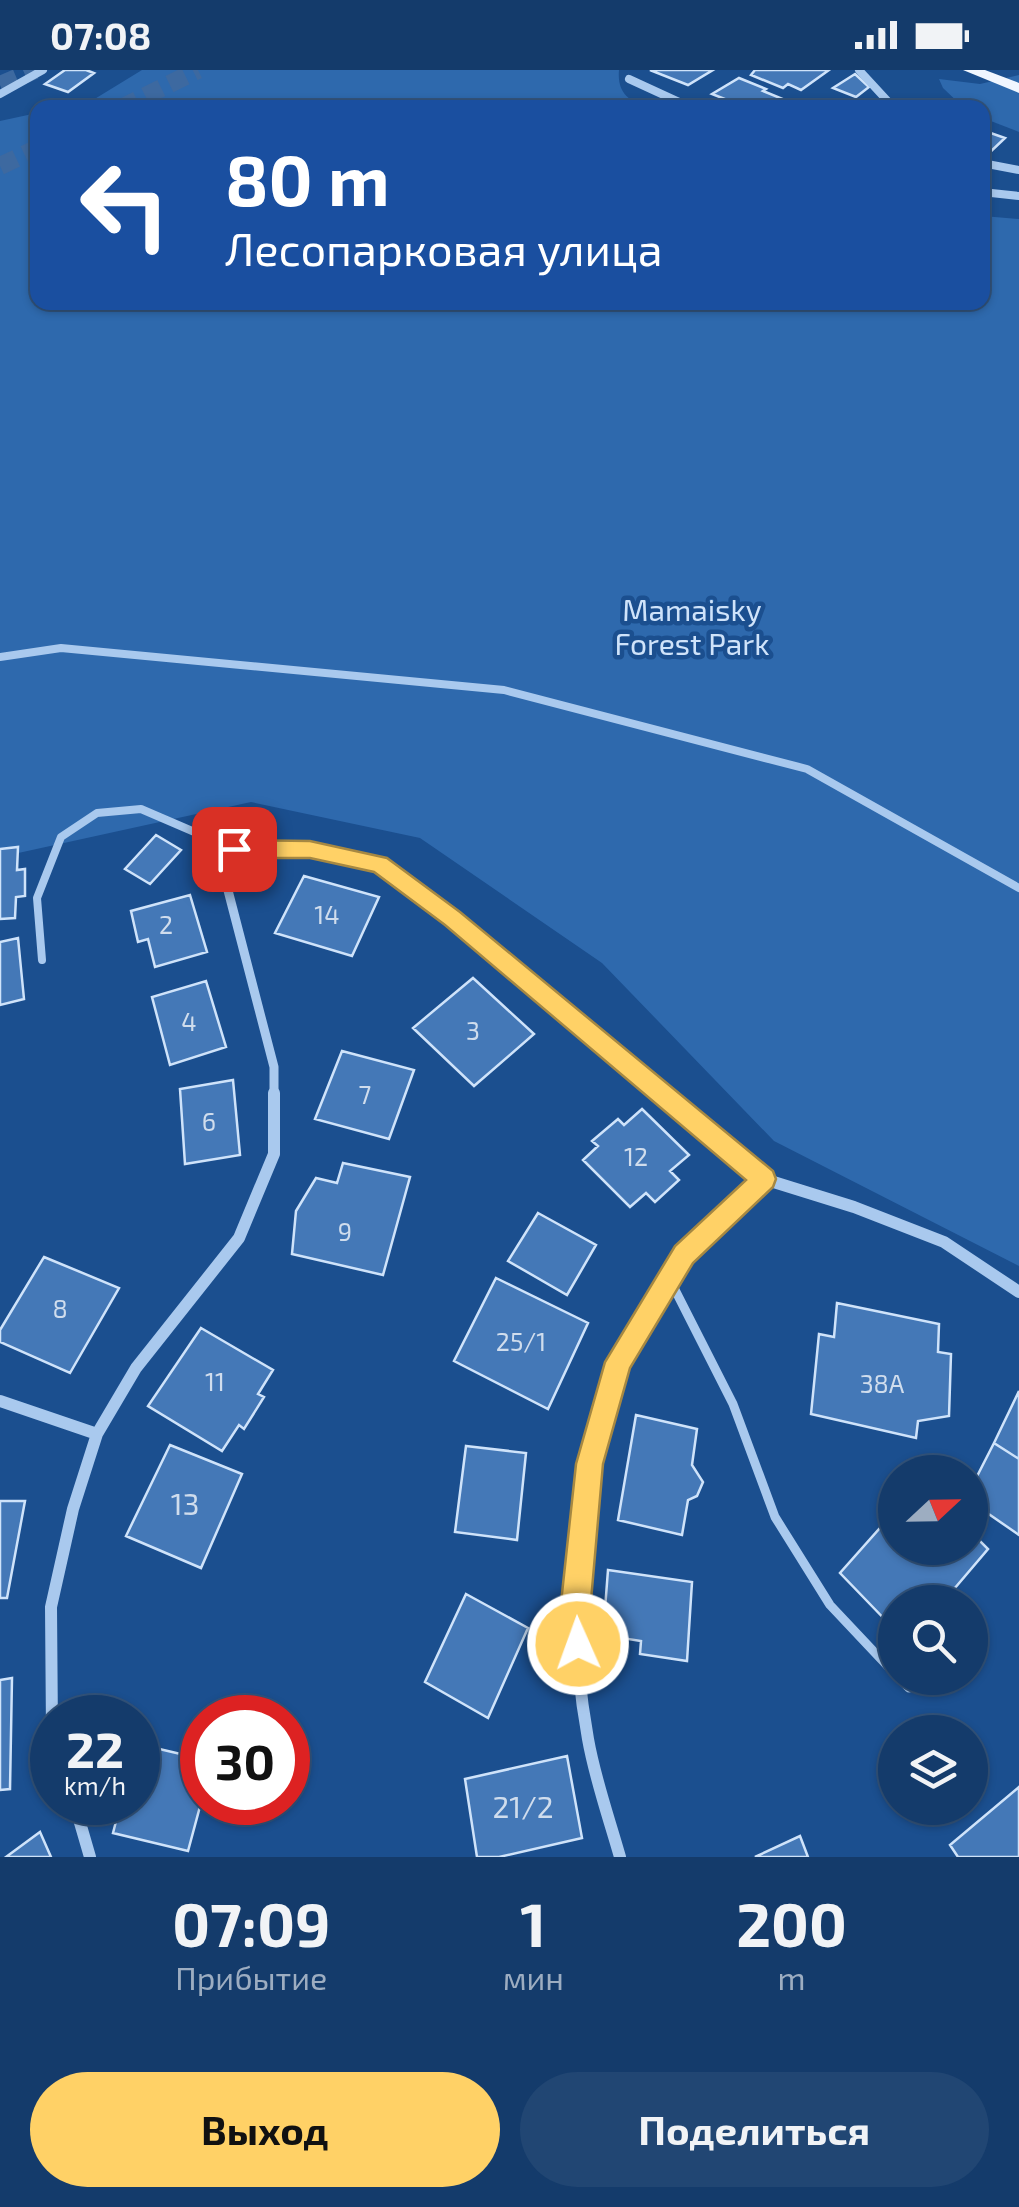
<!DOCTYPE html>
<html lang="ru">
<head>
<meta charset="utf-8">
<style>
  :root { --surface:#143b6b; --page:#214673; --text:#f1f3f6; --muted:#9dadc1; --line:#33557e; --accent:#ffd166 }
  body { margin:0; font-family:"Exo 2",sans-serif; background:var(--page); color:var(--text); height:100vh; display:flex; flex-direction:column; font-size:38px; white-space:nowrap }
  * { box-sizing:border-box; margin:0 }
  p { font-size:32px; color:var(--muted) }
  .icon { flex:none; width:55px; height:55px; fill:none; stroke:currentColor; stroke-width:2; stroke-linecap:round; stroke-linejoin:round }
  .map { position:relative; height:1787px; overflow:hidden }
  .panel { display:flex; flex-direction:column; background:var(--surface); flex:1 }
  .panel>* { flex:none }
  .banner { position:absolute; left:30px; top:30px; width:960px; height:210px; border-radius:20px; box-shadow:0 2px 8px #0004,0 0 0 2px var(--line); background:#1a4fa0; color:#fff; overflow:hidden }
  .needle { width:65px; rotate:68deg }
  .buttons { position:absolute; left:878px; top:1385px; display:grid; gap:20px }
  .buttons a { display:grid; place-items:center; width:110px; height:110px; border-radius:50%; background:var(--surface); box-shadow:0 2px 8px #0004,0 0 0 2px var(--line); font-size:50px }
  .speed { position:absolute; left:30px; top:1625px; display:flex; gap:20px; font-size:50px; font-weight:700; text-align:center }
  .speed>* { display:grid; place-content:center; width:130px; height:130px; border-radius:50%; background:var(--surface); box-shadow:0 2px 8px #0004,0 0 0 2px var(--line); line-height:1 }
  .speed small { font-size:25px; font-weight:400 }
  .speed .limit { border:15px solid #d22; background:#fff; color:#111 }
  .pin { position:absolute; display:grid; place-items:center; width:85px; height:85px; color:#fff; margin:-42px; border-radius:20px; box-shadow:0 5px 15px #0006 }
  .me { position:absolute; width:110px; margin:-55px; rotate:358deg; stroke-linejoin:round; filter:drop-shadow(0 0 8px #0008) }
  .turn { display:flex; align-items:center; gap:35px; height:210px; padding:0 30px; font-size:45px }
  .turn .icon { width:130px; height:130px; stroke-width:2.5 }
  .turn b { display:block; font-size:70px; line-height:85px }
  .eta { display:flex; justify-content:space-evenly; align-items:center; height:170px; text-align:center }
  .eta b { font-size:60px; font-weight:700; line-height:70px }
  .button { display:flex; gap:20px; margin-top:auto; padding:20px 30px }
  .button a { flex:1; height:115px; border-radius:60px; background:var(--accent); color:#111; font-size:40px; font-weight:700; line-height:115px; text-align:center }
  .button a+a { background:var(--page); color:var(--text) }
  .status { display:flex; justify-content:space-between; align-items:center; height:70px; padding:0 50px; background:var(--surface); direction:ltr }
  .status svg { height:28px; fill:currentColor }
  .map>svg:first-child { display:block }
</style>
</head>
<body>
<div class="status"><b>07:08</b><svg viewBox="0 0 49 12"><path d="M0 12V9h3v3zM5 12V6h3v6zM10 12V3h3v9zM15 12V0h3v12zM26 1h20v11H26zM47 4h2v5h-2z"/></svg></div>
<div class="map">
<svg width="1019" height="1787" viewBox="0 0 1019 1787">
  <rect width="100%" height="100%" fill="#1b4f8f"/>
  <path fill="#2e69ad" d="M142,0H619C617,22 628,31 648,37H60L93,30Z
    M1019,5V62L983,48L982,38L963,37L943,18L939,9L980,14Z
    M37,43L38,232H982L983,146L1019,149V1196L774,1071L602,893L420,768L251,732L0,787V51Z"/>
  <path fill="#4478b7" stroke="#cfe3fa" stroke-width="2.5" d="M65,0H86L94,3L68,22L45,14Z
    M650,0H713L688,15Z
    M755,0H829L801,20L788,14L783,18L751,5Z
    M855,4L869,17L856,27L833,18Z
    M739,8L766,19L763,21L795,34L790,38H737L740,35L712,24Z
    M982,60L1005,68L986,86L982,84Z
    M156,765L181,780L150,814L125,799Z
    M18,777L17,800L25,799V826L16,827L15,848L0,849V779Z
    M304,806L379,827L352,886L275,863Z
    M190,825L207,882L155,897L148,869L138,872L131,841Z
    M18,868L24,929L0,935V872Z
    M473,908L534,964L474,1016L413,958Z
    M206,911L226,977L170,995L152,927Z
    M342,981L414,1000L389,1069L315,1049Z
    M233,1010L240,1085L185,1094L180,1019Z
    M642,1039L689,1085L670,1101L679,1110L655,1132L646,1123L630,1137L583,1090L598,1076L592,1071L618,1049L624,1055Z
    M343,1093L410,1107L383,1205L292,1184L296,1141L316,1108L337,1113Z
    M538,1143L596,1175L567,1225L508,1191Z
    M44,1187L119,1218L70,1303L0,1272V1260Z
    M496,1208L588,1253L548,1339L454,1291Z
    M837,1233L939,1254L938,1282L951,1284L949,1346L918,1351L916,1368L811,1344L819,1264L834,1267Z
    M201,1258L273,1300L258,1324L264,1327L244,1359L239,1355L222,1381L148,1336Z
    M1019,1321V1389L994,1373Z
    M636,1345L697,1359L692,1395L703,1412L697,1426L688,1430L682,1465L618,1450Z
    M994,1373L1019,1389V1465L970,1431V1420Z
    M170,1375L242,1404L201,1498L126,1466Z
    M466,1376L526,1383L517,1470L455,1462Z
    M0,1431H25L7,1528H0Z
    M895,1441V1478H970V1461L988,1479L943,1532H895V1560L840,1503Z
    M608,1500L692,1512L687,1591L640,1584L641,1571L603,1565Z
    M466,1524L528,1558L488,1648L425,1612Z
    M12,1608L10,1719L0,1720V1610Z
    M138,1674L202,1689V1729L188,1781L113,1763L121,1732H138Z
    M567,1686L582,1768L499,1787H477L465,1709Z
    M1019,1717V1787H958L950,1775Z
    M40,1762L51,1787H6Z
    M800,1766L808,1787H755Z"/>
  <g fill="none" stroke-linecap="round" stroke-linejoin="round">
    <path stroke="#3d69a0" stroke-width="18" stroke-dasharray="18 9" stroke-linecap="butt" d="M0,15L35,0
      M121,38L198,0
      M0,96L38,78"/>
    <path stroke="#a9c9ee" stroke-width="8" d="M0,587L61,578L504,620L807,699L1019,818
      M42,890L37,828L61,767L97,743L141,739L234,779"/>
    <path stroke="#a9c9ee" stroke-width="9" d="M668,1206L733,1334L775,1447L830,1535L895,1604
      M899,1608L909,1618"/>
    <path stroke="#a9c9ee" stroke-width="8" d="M859,0L894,38
      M629,9L692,38
      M0,24L43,0
      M982,93L1019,100
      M982,122L1019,126"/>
    <path stroke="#a9c9ee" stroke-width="9" d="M274,1025V997L224,805L234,779L310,780L380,794L452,849L660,1025"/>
    <path stroke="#a9c9ee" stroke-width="12" d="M657,1023L764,1109
      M0,1331L97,1364
      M52,1662L51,1537L73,1439L97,1364L136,1298L239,1168L274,1084V1023
      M74,1732L90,1787
      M620,1787C609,1748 595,1709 588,1669C559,1509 579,1320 681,1188C704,1158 737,1135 764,1109L854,1137L944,1172L1019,1222"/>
    <path fill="#f0f6ff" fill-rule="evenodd" d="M963,0H985L1019,13V23Z"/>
  </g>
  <path fill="#ffd166" stroke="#a68842" stroke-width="2.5" d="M234,770L310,771L387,788L460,842L773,1101L776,1109L773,1117L693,1193L630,1298L603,1394L590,1542L593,1574L589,1584L578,1588L568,1584L560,1542L576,1394L605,1292L675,1176L746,1110L445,855L374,802L310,788H234L223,779Z"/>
  <g text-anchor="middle" stroke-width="9" stroke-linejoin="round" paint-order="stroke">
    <g font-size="25" fill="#d0dded">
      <text x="327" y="854">14</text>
      <text x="166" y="864">2</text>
      <text x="189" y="961">4</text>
      <text x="473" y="970">3</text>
      <text x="365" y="1034">7</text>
      <text x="209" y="1061">6</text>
      <text x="636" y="1096">12</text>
      <text x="345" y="1171">9</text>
      <text x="60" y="1248">8</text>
      <text x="521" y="1281">25/1</text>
      <text x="215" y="1321">11</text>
      <text x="882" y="1323">38А</text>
    </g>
    <g font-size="30" fill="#cfe3fa" stroke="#1b4f8f">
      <text x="692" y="551">Mamaisky<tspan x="692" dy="34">Forest Park</tspan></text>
    </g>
    <g font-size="30" fill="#d0dded">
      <text x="185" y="1445">13</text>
      <text x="523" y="1748">21/2</text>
    </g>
  </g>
</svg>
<div class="buttons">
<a><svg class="needle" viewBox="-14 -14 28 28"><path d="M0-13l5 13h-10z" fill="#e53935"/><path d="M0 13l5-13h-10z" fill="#9dadc1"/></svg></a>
<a><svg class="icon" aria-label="search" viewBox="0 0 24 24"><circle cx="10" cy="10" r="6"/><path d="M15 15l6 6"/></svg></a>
<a><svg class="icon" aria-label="layers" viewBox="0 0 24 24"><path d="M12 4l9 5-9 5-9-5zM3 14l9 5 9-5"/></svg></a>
</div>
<div class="speed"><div>22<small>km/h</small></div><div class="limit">30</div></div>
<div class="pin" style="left:234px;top:779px;background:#d93025"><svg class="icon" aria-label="arrive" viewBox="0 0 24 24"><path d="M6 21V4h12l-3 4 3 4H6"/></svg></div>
<svg class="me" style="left:578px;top:1574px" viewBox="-20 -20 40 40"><circle r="17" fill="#ffd166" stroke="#fff" stroke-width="3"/><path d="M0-11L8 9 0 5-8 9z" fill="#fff"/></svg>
<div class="banner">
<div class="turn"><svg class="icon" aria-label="left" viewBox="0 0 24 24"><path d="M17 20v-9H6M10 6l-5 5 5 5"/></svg><div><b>80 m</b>Лесопарковая улица</div></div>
</div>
</div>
<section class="panel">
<div class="eta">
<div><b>07:09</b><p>Прибытие</p></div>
<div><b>1</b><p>мин</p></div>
<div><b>200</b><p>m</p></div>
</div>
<div class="button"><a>Выход</a><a>Поделиться</a></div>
</section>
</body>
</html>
